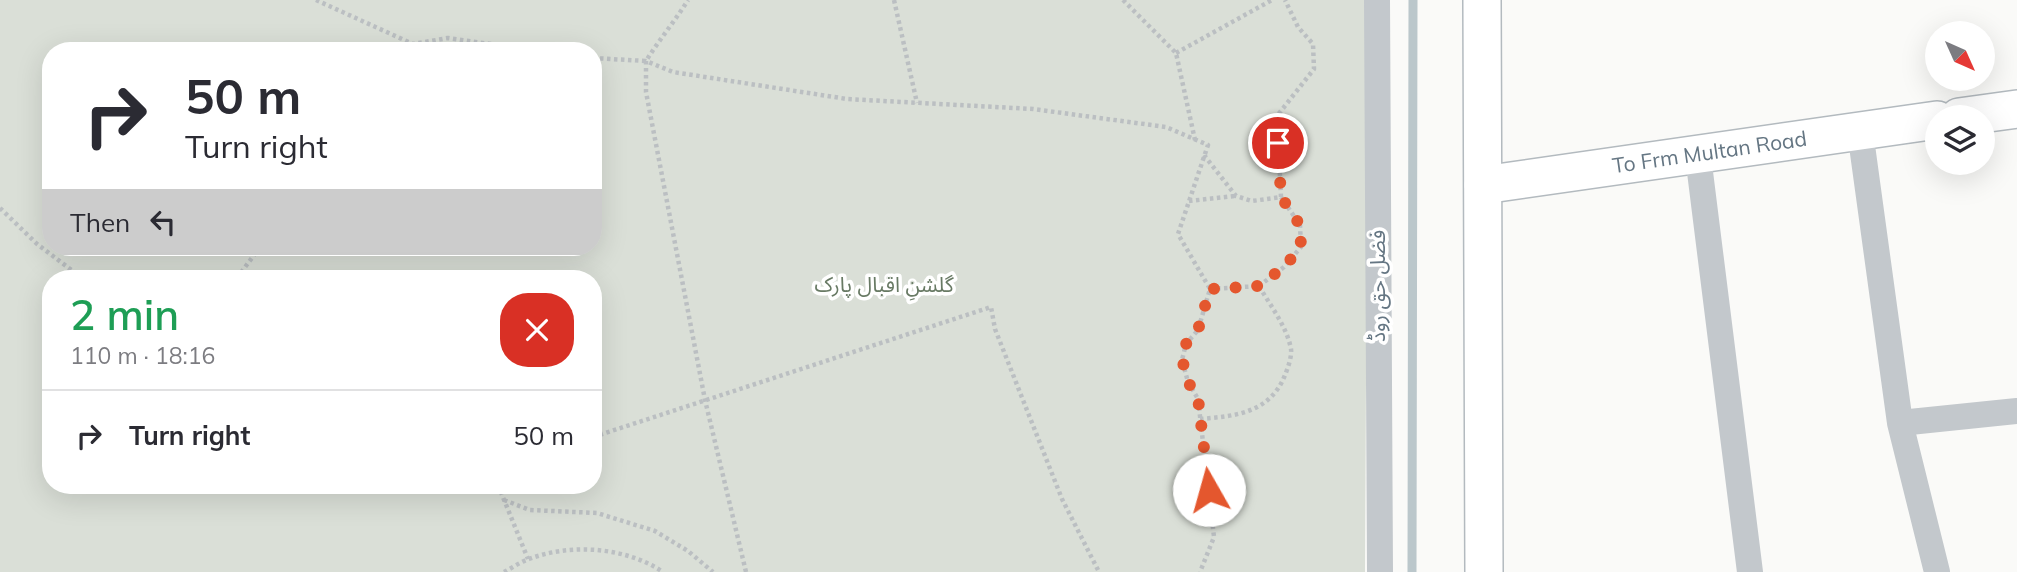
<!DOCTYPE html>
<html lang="en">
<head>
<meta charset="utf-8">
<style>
  :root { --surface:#fff; --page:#f2f2f3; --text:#2b2b33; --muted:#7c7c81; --line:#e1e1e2 }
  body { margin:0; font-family:Mulish,"Noto Sans Arabic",sans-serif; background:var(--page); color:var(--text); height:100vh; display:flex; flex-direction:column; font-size:26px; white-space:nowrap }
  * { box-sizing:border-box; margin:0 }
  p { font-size:23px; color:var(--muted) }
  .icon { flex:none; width:38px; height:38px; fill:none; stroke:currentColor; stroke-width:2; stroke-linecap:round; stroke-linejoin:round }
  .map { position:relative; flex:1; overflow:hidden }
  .drawer { position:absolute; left:42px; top:270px; width:560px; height:224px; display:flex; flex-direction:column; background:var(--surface); border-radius:28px; box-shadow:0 7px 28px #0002 }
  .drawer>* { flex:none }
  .guide { position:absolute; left:42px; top:42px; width:560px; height:214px; border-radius:28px; box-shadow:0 7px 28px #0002; background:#fff; color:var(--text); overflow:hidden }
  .needle { width:46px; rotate:135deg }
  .tools { position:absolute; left:1925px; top:21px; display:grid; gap:14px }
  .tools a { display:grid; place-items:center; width:70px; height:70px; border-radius:50%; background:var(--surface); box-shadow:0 7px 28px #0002; font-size:35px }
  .pin { position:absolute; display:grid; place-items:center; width:60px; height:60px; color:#fff; margin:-30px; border:4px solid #fff; border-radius:50%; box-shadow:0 2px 7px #0007 }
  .me { position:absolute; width:77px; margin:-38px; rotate:353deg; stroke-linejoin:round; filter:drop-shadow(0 0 5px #0008) }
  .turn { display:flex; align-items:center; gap:24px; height:147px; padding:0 28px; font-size:32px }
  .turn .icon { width:91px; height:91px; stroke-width:2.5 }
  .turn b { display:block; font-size:49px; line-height:60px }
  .then { display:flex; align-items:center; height:66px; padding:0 28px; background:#0003; gap:14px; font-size:26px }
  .round { display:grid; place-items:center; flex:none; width:74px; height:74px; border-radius:28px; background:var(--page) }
  .summary { display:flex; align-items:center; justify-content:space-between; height:119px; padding:0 28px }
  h1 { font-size:42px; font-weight:600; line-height:52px; color:#1e9e55 }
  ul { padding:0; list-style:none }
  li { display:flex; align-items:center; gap:21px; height:91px; padding:0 28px; border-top:2px solid var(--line) }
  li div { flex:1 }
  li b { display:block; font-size:26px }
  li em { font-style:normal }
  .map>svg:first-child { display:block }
</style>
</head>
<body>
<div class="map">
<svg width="2017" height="572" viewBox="0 0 2017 572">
  <rect width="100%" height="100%" fill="#fafaf8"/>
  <path fill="#dadfd7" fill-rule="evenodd" d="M0,0H1368L1365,572H0ZM51,51H593V247H51ZM51,278H593V485H51Z"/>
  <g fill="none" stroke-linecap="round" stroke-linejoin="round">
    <path stroke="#bbc7cb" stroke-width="9" d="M1412,572L1413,0"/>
    <defs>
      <g id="secondary">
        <path d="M1482,0L1484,572"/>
        <path d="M1959,117L2017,109"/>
        <path id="s1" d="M1483,185L1937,120"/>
      </g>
    </defs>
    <use href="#secondary" stroke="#b3babf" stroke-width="40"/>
    <path stroke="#bbbfc2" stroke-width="4.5" stroke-dasharray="3.5 3.5" stroke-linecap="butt" d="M316,0L413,44L448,38L540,51
      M894,0L917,103
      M1123,0L1176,53L1195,140
      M1176,53L1272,0
      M593,58L646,61C659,40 675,21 688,0
      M1204,155L1236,196L1252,201L1281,197L1277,116L1314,69L1313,44L1298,27L1285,0
      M1189,201L1235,196
      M0,208L37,244L82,278
      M237,278L260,247
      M1210,289L1259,286L1284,267L1301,247L1300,225L1281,197
      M1200,419C1236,416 1270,413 1285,375C1288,368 1292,356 1291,349C1287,327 1270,305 1259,286
      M593,437L991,307L995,329L1062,499L1099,572
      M498,485L528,559
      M504,500L530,510L597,513L655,531L688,551L713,572
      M504,572C512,568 520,562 529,559C571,543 626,547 663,572
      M746,572L705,400L646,92V61L673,72L847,99L1033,109L1166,127L1208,145L1178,234L1210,289L1198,330L1186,344L1182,360L1188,382L1198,399L1214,537L1200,572"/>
    <path stroke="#c3c8cc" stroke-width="26" d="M1377,0L1380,572
      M1860,131L1900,423L1937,572
      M1698,156L1750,572
      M1900,423L2017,411"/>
    <use href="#secondary" stroke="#fff" stroke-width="37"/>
  </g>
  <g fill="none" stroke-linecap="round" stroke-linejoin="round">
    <path stroke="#e4572e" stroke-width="12" stroke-dasharray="0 21.6" d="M1209,490L1198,398L1188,382L1182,359L1186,344L1198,330L1210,289L1259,286L1284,267L1301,247L1300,225L1281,197L1278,143"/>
  </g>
  <g text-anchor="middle" stroke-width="7" stroke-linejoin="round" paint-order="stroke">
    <g font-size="21" fill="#657683" stroke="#fff">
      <text dy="7" stroke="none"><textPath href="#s1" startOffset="229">To Frm Multan Road</textPath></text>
      <text transform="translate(1378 286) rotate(-90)" y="7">فضل حق روڈ</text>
    </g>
    <g font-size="21" fill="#687a64" stroke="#fff">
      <text x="884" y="292">گلشنِ اقبال پارک</text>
    </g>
  </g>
</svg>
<div class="tools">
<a><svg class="needle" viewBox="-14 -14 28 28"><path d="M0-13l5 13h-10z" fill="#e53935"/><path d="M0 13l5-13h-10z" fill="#7c7c81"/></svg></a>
<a><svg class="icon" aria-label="layers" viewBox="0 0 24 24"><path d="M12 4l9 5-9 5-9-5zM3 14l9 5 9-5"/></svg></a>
</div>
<div class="pin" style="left:1278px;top:143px;background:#d93025"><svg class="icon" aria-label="arrive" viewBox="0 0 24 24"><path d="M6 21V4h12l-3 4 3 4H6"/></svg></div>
<svg class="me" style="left:1209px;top:490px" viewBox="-20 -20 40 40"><circle r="19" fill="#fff"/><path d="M0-13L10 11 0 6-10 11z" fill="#e4572e"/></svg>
<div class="guide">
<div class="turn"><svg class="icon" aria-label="right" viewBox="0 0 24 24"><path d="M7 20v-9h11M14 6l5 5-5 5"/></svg><div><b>50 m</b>Turn right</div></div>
<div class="then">Then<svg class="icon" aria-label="left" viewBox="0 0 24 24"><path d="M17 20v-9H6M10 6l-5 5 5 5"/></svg></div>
</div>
<section class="drawer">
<div class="summary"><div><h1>2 min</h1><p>110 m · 18:16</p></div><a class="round" style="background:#d93025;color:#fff"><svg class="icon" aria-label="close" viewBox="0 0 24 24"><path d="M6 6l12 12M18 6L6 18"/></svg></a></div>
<ul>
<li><svg class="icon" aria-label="right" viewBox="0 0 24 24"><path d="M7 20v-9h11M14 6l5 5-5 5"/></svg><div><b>Turn right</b></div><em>50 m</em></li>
</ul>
</section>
</div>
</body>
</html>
